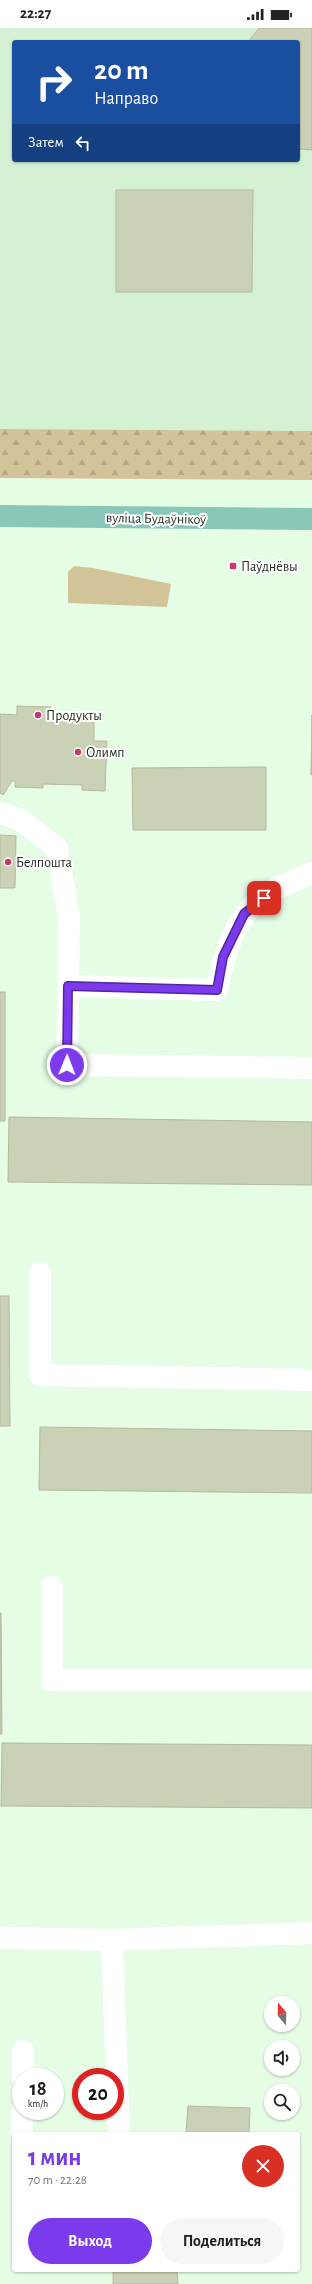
<!DOCTYPE html>
<html lang="ru">
<head>
<meta charset="utf-8">
<style>
  :root { --surface:#fff; --page:#f6f6f6; --text:#222; --muted:#767676; --accent:#7c3aed }
  body { margin:0; font-family:"Alegreya Sans",sans-serif; background:var(--page); color:var(--text); height:100vh; display:flex; flex-direction:column; font-size:15px; white-space:nowrap }
  * { box-sizing:border-box; margin:0 }
  p { font-size:13px; color:var(--muted) }
  .icon { flex:none; width:22px; height:22px; fill:none; stroke:currentColor; stroke-width:2; stroke-linecap:round; stroke-linejoin:round }
  .map { position:relative; flex:1; overflow:hidden }
  .sheet { position:absolute; left:12px; top:2104px; width:288px; height:140px; display:flex; flex-direction:column; background:var(--surface); border-radius:4px; box-shadow:0 1px 3px #0004 }
  .sheet>* { flex:none }
  .top-card { position:absolute; left:12px; top:12px; width:288px; height:122px; border-radius:4px; box-shadow:0 1px 3px #0004; background:#1a4fa0; color:#fff; overflow:hidden }
  .needle { width:26px; rotate:341deg }
  .tools { position:absolute; left:264px; top:1968px; display:grid; gap:8px }
  .tools a { display:grid; place-items:center; width:36px; height:36px; border-radius:50%; background:var(--surface); box-shadow:0 1px 3px #0004; font-size:20px }
  .speed { position:absolute; left:12px; top:2040px; display:flex; gap:8px; font-size:20px; font-weight:700; text-align:center }
  .speed>* { display:grid; place-content:center; width:52px; height:52px; border-radius:50%; background:var(--surface); box-shadow:0 1px 3px #0004; line-height:1 }
  .speed small { font-size:10px; font-weight:400 }
  .speed .limit { border:6px solid #d22; background:#fff; color:#111 }
  .pin { position:absolute; display:grid; place-items:center; width:34px; height:34px; color:#fff; margin:-17px; border-radius:8px; box-shadow:0 2px 6px #0006 }
  .me { position:absolute; width:44px; margin:-22px; rotate:1deg; stroke-linejoin:round; filter:drop-shadow(0 0 3px #0008) }
  .turn { display:flex; align-items:center; gap:14px; height:84px; padding:0 16px; font-size:18px }
  .turn .icon { width:52px; height:52px; stroke-width:2.5 }
  .turn b { display:block; font-size:28px; line-height:34px }
  .then { display:flex; align-items:center; height:38px; padding:0 16px; background:#0003; gap:8px; font-size:15px }
  .round { display:grid; place-items:center; flex:none; width:42px; height:42px; border-radius:21px; background:var(--page) }
  .summary { display:flex; align-items:center; justify-content:space-between; height:68px; padding:0 16px }
  h1 { font-size:24px; font-weight:700; line-height:30px; color:var(--accent) }
  .primary-button { display:flex; gap:8px; margin-top:auto; padding:8px 16px }
  .primary-button a { flex:1; height:46px; border-radius:24px; background:var(--accent); color:#fff; font-size:16px; font-weight:700; line-height:46px; text-align:center }
  .primary-button a+a { background:var(--page); color:var(--text) }
  .status { display:flex; justify-content:space-between; align-items:center; height:28px; padding:0 20px; background:var(--surface); direction:ltr }
  .status svg { height:11px; fill:currentColor }
  .map>svg:first-child { display:block }
</style>
</head>
<body>
<div class="status"><b>22:27</b><svg viewBox="0 0 49 12"><path d="M0 12V9h3v3zM5 12V6h3v6zM10 12V3h3v9zM15 12V0h3v12zM26 1h20v11H26zM47 4h2v5h-2z"/></svg></div>
<div class="map">
<svg width="312" height="2256" viewBox="0 0 312 2256">
  <defs>
    <pattern id="forest-firs" width="22" height="20" patternUnits="userSpaceOnUse"><rect width="22" height="20" fill="#d3c399"/><path d="M5 1l3.5 6h-7zM16 11l3.5 6h-7z" fill="#b5a884"/></pattern>
  </defs>
  <rect width="100%" height="100%" fill="#e5fde5"/>
  <path fill="#d4f1d4" fill-rule="evenodd" d="M0,0H312V428L0,425ZM14,14H298V132H14Z"/>
  <path fill="#d3c399" d="M74,538L93,540L171,556L167,579L68,575V544Z"/>
  <path fill="url(#forest-firs)" d="M0,401L312,403V452L0,450Z"/>
  <path fill="#cbd1b4" stroke="#b3b99c" d="M259,0H312V122L298,121V14H248Z
    M116,162H253L252,264H116Z
    M17,678L51,679L50,688L94,689V713H107L105,763L82,762V757L43,756V760L15,759V753H12L3,767L0,765V686L17,687Z
    M312,687V747H311Z
    M266,739V802H133L132,740Z
    M0,807L16,808L15,860H0Z
    M0,964H5V1093H0Z
    M9,1089L312,1094V1157L8,1154Z
    M0,1268H9L10,1398H0Z
    M40,1399L312,1403V1465L39,1462Z
    M0,1585H1L2,1706H0Z
    M2,1715L312,1717V1780L1,1778Z
    M188,2078L250,2080L249,2106H186Z
    M113,2242H177L178,2256H113Z"/>
  <g fill="none" stroke-linecap="round" stroke-linejoin="round">
    <path stroke="#fff" stroke-width="22" d="M0,785L19,791L57,820L69,889L68,958L217,962C224,923 237,881 275,861C287,855 300,851 312,845
      M68,958L67,1037L312,1040
      M40,1245V1347L312,1352
      M52,1559V1652H312
      M0,1910L112,1912L312,1905
      M112,1912L119,2106
      M23,2049V2023
      M22,2106V2083"/>
    <path stroke="#89c8b9" stroke-width="22" d="M0,488L312,491"/>
  </g>
  <g fill="none" stroke-linecap="round" stroke-linejoin="round">
    <defs>
      <path id="route" d="M67,1037L68,958L217,962L223,929L244,886L264,870"/>
    </defs>
    <use href="#route" stroke="#51269a" stroke-width="10"/>
    <use href="#route" stroke="#7c3aed" stroke-width="7"/>
  </g>
  <g fill="#c63a6a" stroke="#fff" stroke-width="1.5">
    <rect x="229" y="534" width="8" height="8" rx="2"/>
    <circle cx="38" cy="687" r="4"/>
    <circle cx="78" cy="724" r="4"/>
    <circle cx="8" cy="834" r="4"/>
  </g>
  <g text-anchor="middle" stroke-width="4" stroke-linejoin="round" paint-order="stroke">
    <g font-size="14" fill="#252e25" stroke="#fff">
      <text transform="translate(156 490) rotate(1)" y="5">вуліца Будаўнікоў</text>
    </g>
    <g font-size="14" fill="#252e25" stroke="#fff" text-anchor="start">
      <text x="241" y="543">Паўднёвы</text>
      <text x="46" y="692">Продукты</text>
      <text x="86" y="729">Олимп</text>
      <text x="16" y="839">Белпошта</text>
    </g>
  </g>
</svg>
<div class="tools">
<a><svg class="needle" viewBox="-14 -14 28 28"><path d="M0-13l5 13h-10z" fill="#e53935"/><path d="M0 13l5-13h-10z" fill="#767676"/></svg></a>
<a><svg class="icon" aria-label="sound" viewBox="0 0 24 24"><path d="M4 9h4l5-4v14l-5-4H4zM17 9q2 3 0 6"/></svg></a>
<a><svg class="icon" aria-label="search" viewBox="0 0 24 24"><circle cx="10" cy="10" r="6"/><path d="M15 15l6 6"/></svg></a>
</div>
<div class="speed"><div>18<small>km/h</small></div><div class="limit">20</div></div>
<div class="pin" style="left:264px;top:870px;background:#d93025"><svg class="icon" aria-label="arrive" viewBox="0 0 24 24"><path d="M6 21V4h12l-3 4 3 4H6"/></svg></div>
<svg class="me" style="left:67px;top:1037px" viewBox="-20 -20 40 40"><circle r="17" fill="#7c3aed" stroke="#fff" stroke-width="3"/><path d="M0-11L8 9 0 5-8 9z" fill="#fff"/></svg>
<div class="top-card">
<div class="turn"><svg class="icon" aria-label="right" viewBox="0 0 24 24"><path d="M7 20v-9h11M14 6l5 5-5 5"/></svg><div><b>20 m</b>Направо</div></div>
<div class="then">Затем<svg class="icon" aria-label="left" viewBox="0 0 24 24"><path d="M17 20v-9H6M10 6l-5 5 5 5"/></svg></div>
</div>
<section class="sheet">
<div class="summary"><div><h1>1 мин</h1><p>70 m · 22:28</p></div><a class="round" style="background:#d93025;color:#fff"><svg class="icon" aria-label="close" viewBox="0 0 24 24"><path d="M6 6l12 12M18 6L6 18"/></svg></a></div>
<div class="primary-button"><a>Выход</a><a>Поделиться</a></div>
</section>
</div>
</body>
</html>
